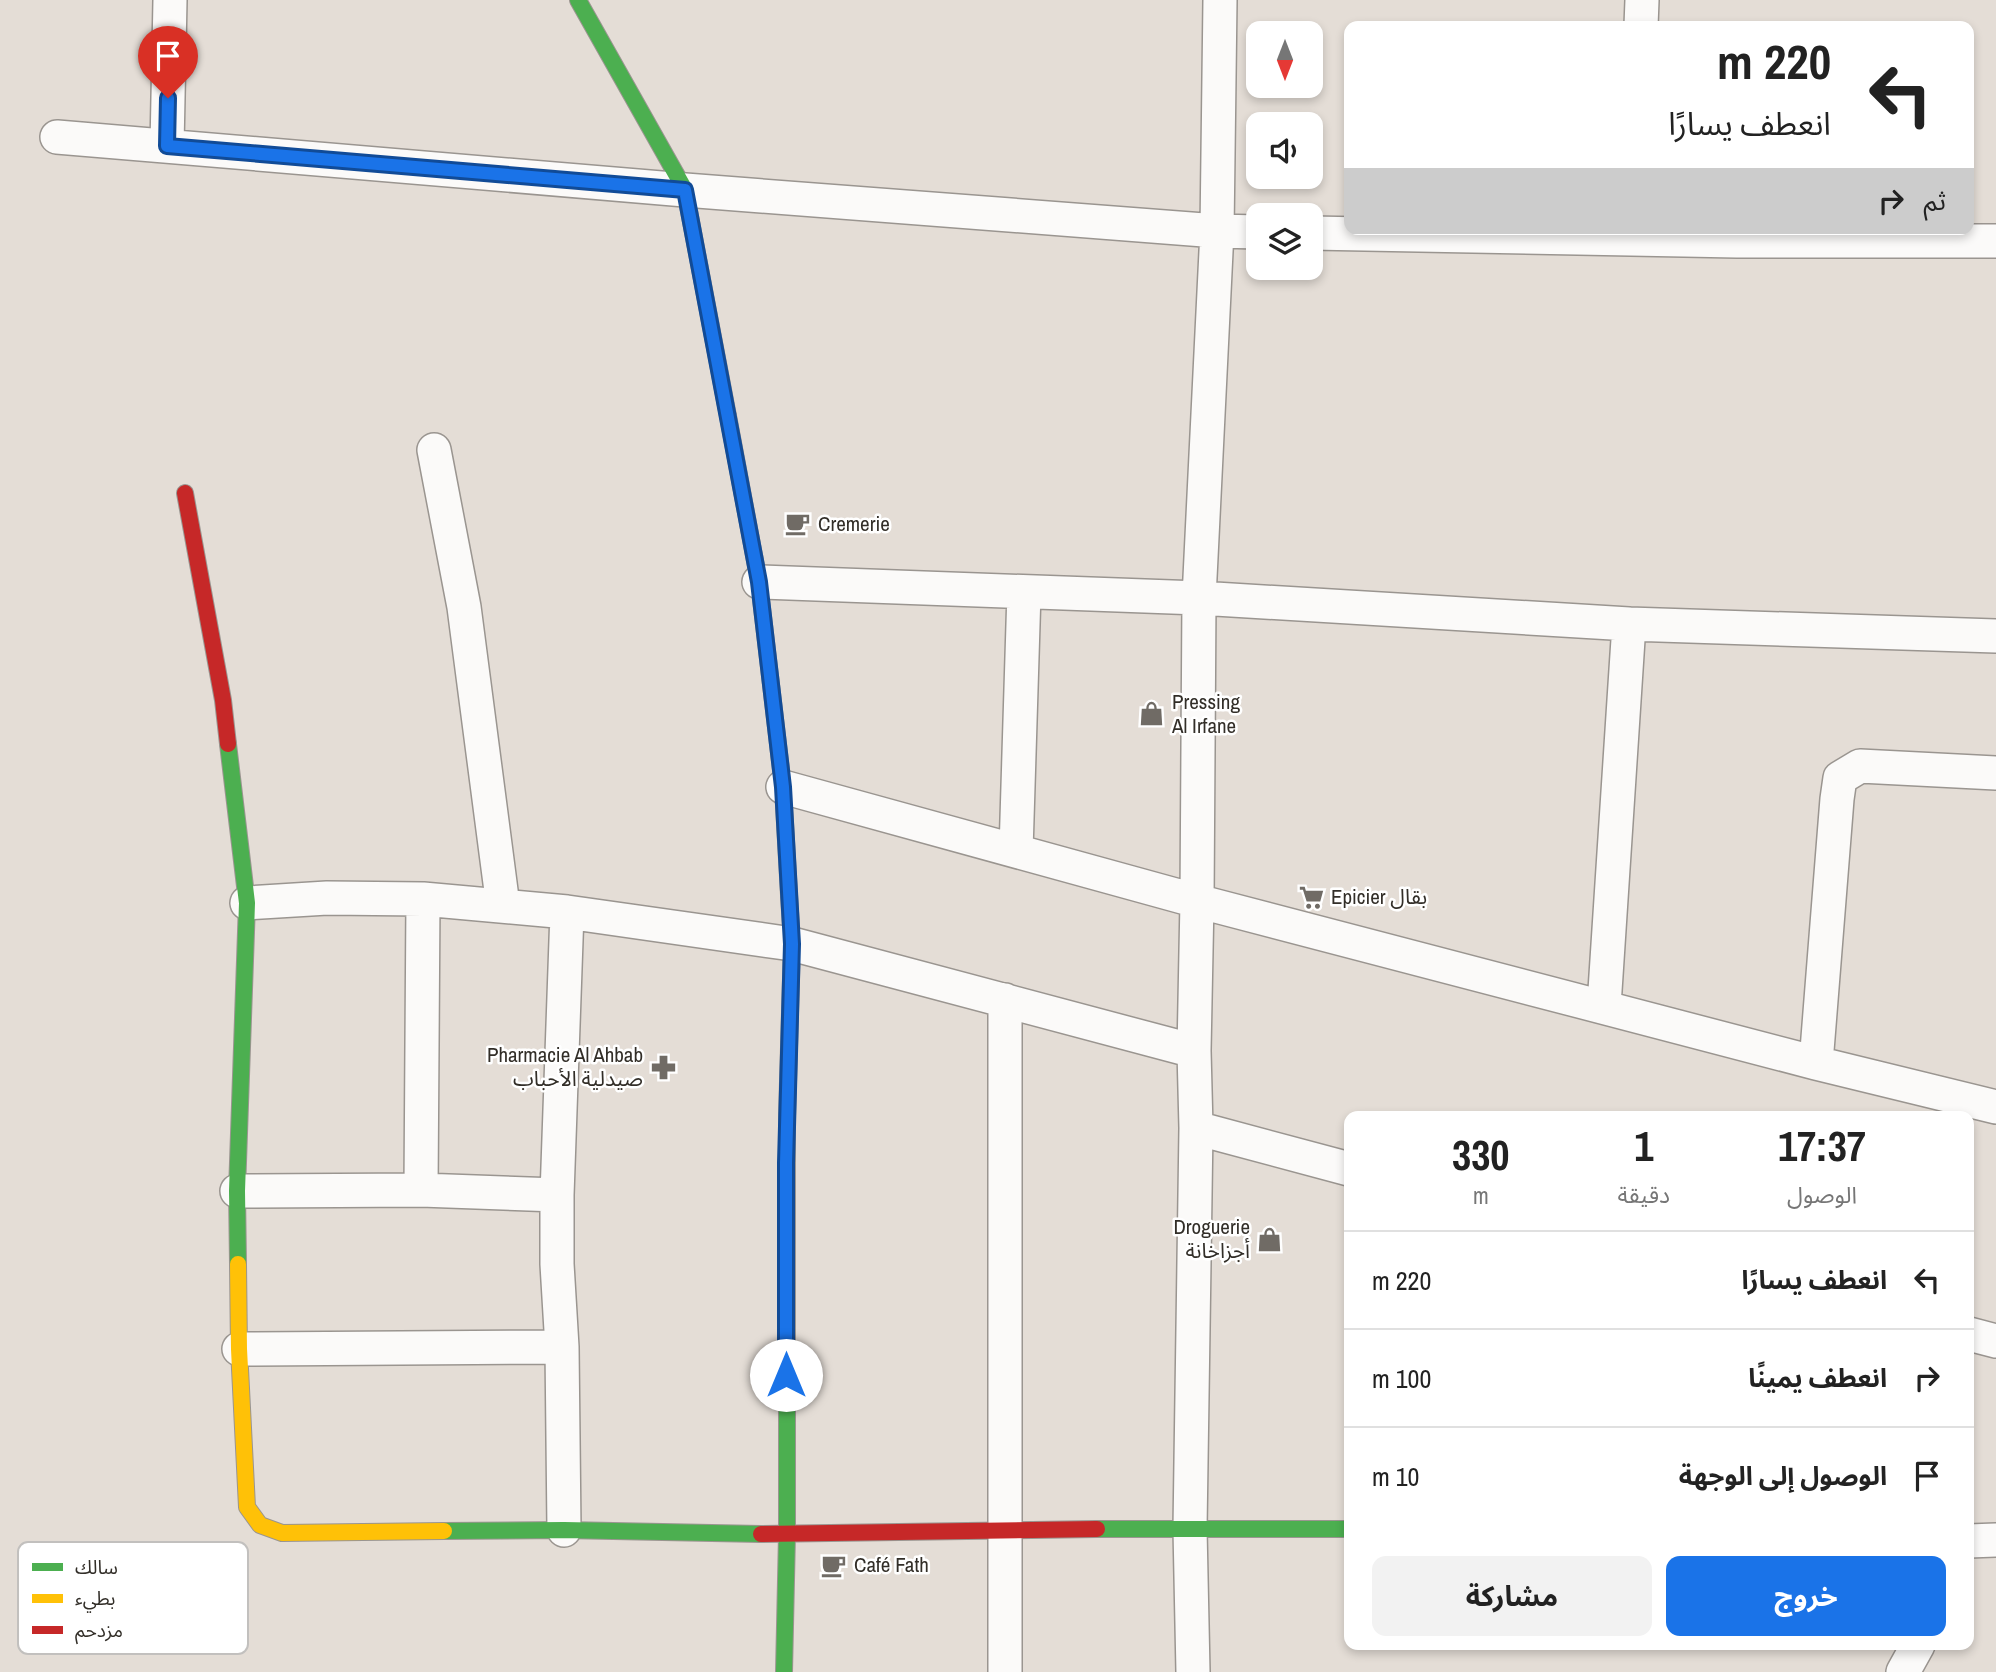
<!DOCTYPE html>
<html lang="ar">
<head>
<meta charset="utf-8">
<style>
  :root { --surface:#fff; --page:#f2f2f2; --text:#222; --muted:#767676; --line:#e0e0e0; --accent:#1a73e8 }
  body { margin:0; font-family:"Archivo Narrow","Noto Sans Arabic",sans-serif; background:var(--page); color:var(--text); direction:rtl; height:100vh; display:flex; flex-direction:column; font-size:26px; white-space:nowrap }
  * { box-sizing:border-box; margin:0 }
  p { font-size:23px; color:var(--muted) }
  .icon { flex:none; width:38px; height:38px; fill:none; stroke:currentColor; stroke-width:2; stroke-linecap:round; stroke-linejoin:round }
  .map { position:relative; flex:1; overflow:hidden; direction:ltr }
  .side { position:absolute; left:1344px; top:1111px; width:630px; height:539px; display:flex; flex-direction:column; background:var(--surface); border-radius:14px; box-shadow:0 4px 10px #0003; direction:rtl }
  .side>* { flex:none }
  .banner { position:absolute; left:1344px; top:21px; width:630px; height:214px; border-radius:14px; box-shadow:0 4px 10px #0003; direction:rtl; background:#fff; color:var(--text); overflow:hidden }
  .needle { width:46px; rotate:180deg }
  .controls { position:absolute; left:1246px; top:21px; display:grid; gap:14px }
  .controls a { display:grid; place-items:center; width:77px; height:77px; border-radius:14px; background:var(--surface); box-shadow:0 4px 10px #0003; font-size:35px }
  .pin { position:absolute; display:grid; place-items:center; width:60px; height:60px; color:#fff; margin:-72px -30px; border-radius:50% 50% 50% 0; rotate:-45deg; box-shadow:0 0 7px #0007 }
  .pin .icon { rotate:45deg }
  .me { position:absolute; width:77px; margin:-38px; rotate:0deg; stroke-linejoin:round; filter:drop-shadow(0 0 5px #0008) }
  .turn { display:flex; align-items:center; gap:24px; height:147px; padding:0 28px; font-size:32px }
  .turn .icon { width:91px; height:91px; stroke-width:2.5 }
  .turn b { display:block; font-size:49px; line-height:60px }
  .then { display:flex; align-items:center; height:66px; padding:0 28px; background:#0003; gap:14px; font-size:26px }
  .eta { display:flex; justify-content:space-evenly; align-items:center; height:119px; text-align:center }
  .eta b { font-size:42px; font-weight:700; line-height:49px }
  .primary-button { display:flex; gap:14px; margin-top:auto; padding:14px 28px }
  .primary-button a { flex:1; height:80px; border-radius:14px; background:var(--accent); color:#fff; font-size:28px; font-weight:700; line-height:80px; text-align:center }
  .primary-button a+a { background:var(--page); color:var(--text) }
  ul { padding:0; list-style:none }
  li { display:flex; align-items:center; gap:21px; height:98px; padding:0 28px; border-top:2px solid var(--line) }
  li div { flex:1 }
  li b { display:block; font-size:26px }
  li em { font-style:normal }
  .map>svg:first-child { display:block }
</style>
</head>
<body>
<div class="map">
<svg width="1996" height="1672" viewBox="0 0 1996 1672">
  <rect width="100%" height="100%" fill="#e4ddd6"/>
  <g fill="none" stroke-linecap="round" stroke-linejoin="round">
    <defs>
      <path id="street" d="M1641,26L1642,0
        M57,137L685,190L1217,231L1258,232
        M167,146L170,0
        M1311,233L1737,241H1996
        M434,450L464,607L503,906
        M759,582L1199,598L1629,624L1996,636
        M783,787L1197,901L1816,1063L1996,1107
        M1016,851L1024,592
        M247,903L327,898L423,899L567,912L792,944L1194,1051
        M1604,1006L1629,624
        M1816,1063L1837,799L1840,778L1860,766L1996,773
        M1196,1128L1349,1169
        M421,1190L423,899
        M237,1191L421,1190L557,1195
        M1969,1334L1996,1341
        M239,1349L562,1347
        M564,1530L562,1347L557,1264V1195L567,912
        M1969,1541L1996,1540
        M1005,1672V1000
        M1193,1672L1190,1529L1196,1128L1194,1051L1197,901L1199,598L1217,231L1220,0
        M1903,1672L1918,1645"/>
      <path id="fast" d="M578,0L685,190L728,416
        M228,744L247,903L237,1191L238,1264
        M1097,1529H1349
        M444,1531L564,1530L761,1534
        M784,1672L787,1534V1116"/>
      <path id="slow" d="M728,416L759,582L783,787L789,895
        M238,1264L239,1349L247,1507L260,1525L282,1533L444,1531"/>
      <path id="jam" d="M185,493L223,700L228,744
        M787,1116L792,944L789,895
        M761,1534L1097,1529"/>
    </defs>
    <use href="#street" stroke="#9a9590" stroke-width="36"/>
    <use href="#fast" stroke="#9a9590" stroke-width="18"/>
    <use href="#slow" stroke="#9a9590" stroke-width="18"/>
    <use href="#jam" stroke="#9a9590" stroke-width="18"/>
    <use href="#street" stroke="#fbfaf9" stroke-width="33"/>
    <use href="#fast" stroke="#4caf50" stroke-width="16"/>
    <use href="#slow" stroke="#ffc107" stroke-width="16"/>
    <use href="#jam" stroke="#c62828" stroke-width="16"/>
  </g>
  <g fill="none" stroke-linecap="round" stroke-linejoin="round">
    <defs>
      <path id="route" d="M168,98L167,146L685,190L759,582L783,787L792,944L786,1163V1375"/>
    </defs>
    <use href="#route" stroke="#114b97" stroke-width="18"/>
    <use href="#route" stroke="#1a73e8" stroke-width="12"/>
  </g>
  <defs>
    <symbol id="cafe-bare" viewBox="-9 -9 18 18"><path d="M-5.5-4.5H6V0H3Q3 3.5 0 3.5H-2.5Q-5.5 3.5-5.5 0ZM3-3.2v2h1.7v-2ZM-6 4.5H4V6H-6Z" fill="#706b65" stroke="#fff" stroke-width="2.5" paint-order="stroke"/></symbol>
    <symbol id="shop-bare" viewBox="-9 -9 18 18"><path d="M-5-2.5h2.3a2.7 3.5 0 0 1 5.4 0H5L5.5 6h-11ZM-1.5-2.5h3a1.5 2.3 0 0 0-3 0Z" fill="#706b65" stroke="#fff" stroke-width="2.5" paint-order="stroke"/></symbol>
    <symbol id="supermarket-bare" viewBox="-9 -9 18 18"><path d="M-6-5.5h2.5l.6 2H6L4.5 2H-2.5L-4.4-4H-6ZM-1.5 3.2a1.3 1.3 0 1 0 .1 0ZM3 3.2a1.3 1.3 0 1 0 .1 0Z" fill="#706b65" stroke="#fff" stroke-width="2.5" paint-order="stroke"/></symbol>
    <symbol id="pharmacy-bare" viewBox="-9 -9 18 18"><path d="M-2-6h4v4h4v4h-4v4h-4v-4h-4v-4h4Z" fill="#706b65" stroke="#fff" stroke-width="2.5" paint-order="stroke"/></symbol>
  </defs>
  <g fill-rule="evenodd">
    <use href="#cafe-bare" x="780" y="506" width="35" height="35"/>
    <use href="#shop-bare" x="1134" y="696" width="35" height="35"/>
    <use href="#supermarket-bare" x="1294" y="880" width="35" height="35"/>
    <use href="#pharmacy-bare" x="646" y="1050" width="35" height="35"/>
    <use href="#shop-bare" x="1252" y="1222" width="35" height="35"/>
    <use href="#cafe-bare" x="816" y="1548" width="35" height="35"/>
  </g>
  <g text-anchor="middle" stroke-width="5" stroke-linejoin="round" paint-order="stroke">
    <g font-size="21" fill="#322e28" stroke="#fff" text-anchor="start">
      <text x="818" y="531">Cremerie</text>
      <text x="1172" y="709">Pressing<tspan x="1172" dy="24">Al Irfane</tspan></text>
      <text x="1331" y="904">Epicier بقال</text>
      <text x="643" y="1062" text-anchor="end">Pharmacie Al Ahbab<tspan x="643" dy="24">صيدلية الأحباب</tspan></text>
      <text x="1250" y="1234" text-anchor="end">Droguerie<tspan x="1250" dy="24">أجزاخانة</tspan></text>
      <text x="854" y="1572">Café Fath</text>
    </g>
  </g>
  <rect x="18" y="1542" width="230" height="112" rx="10" fill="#fff" stroke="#c2c0be" stroke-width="2"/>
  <rect x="32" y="1563" width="31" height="8" fill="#4caf50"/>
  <rect x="32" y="1594" width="31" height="9" fill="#ffc107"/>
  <rect x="32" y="1626" width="31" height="8" fill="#c62828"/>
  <g font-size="19" fill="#322e28">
    <text x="75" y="1574">سالك</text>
    <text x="75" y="1605">بطيء</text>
    <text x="75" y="1637">مزدحم</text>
  </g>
</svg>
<div class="controls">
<a><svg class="needle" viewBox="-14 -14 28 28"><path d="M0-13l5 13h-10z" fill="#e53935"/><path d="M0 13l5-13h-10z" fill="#767676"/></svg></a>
<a><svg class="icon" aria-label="sound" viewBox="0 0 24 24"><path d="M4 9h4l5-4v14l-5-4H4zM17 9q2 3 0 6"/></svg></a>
<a><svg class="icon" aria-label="layers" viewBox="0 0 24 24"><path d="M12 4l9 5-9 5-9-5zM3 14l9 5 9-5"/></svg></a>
</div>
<div class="pin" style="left:168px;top:98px;background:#d93025"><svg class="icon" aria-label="arrive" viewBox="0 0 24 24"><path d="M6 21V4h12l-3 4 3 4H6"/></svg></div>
<svg class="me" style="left:786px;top:1375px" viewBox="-20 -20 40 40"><circle r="19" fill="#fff"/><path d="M0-13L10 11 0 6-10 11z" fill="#1a73e8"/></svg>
<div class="banner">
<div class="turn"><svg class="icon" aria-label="left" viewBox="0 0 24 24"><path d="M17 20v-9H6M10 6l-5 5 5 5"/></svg><div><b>220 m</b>انعطف يسارًا</div></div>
<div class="then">ثم<svg class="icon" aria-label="right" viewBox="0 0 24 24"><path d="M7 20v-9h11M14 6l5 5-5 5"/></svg></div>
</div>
<section class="side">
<div class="eta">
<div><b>17:37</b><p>الوصول</p></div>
<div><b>1</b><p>دقيقة</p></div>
<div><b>330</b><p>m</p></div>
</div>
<ul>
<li><svg class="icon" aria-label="left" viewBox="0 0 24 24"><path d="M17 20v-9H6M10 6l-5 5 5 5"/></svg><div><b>انعطف يسارًا</b></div><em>220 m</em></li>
<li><svg class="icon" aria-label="right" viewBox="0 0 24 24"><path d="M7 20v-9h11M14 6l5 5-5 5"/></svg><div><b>انعطف يمينًا</b></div><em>100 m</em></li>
<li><svg class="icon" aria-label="arrive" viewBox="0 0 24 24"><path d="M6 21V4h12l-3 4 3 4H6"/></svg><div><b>الوصول إلى الوجهة</b></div><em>10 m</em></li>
</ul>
<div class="primary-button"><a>خروج</a><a>مشاركة</a></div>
</section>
</div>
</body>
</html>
